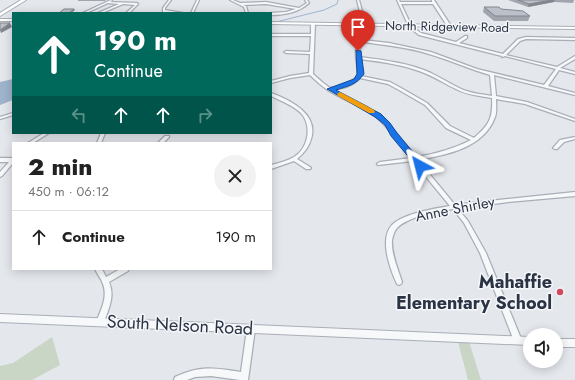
<!DOCTYPE html>
<html lang="en">
<head>
<meta charset="utf-8">
<style>
  :root { --surface:#fff; --page:#f2f2f2; --text:#222; --muted:#767676; --line:#e0e0e0 }
  body { margin:0; font-family:Jost,sans-serif; background:var(--page); color:var(--text); height:100vh; display:flex; flex-direction:column; font-size:15px; white-space:nowrap }
  * { box-sizing:border-box; margin:0 }
  p { font-size:13px; color:var(--muted) }
  .icon { flex:none; width:22px; height:22px; fill:none; stroke:currentColor; stroke-width:2; stroke-linecap:round; stroke-linejoin:round }
  .map { position:relative; flex:1; overflow:hidden }
  .details { position:absolute; left:12px; top:142px; width:260px; height:128px; display:flex; flex-direction:column; background:var(--surface); border-radius:0px; box-shadow:0 2px 10px #0003 }
  .details>* { flex:none }
  .hud { position:absolute; left:12px; top:12px; width:260px; height:122px; border-radius:0px; box-shadow:0 2px 10px #0003; background:#00695c; color:#fff; overflow:hidden }
  .fabs { position:absolute; left:523px; top:328px; display:grid; gap:8px }
  .fabs a { display:grid; place-items:center; width:40px; height:40px; border-radius:50%; background:var(--surface); box-shadow:0 2px 10px #0003; font-size:20px }
  .pin { position:absolute; display:grid; place-items:center; width:34px; height:34px; color:#fff; margin:-41px -17px; border-radius:50% 50% 50% 0; rotate:-45deg; box-shadow:0 0 4px #0007 }
  .pin .icon { rotate:45deg }
  .me { position:absolute; width:44px; margin:-22px; rotate:322deg; stroke-linejoin:round; filter:drop-shadow(0 0 3px #0008) }
  .turn { display:flex; align-items:center; gap:14px; height:84px; padding:0 16px; font-size:18px }
  .turn .icon { width:52px; height:52px; stroke-width:2.5 }
  .turn b { display:block; font-size:28px; line-height:34px }
  .lanes { display:flex; align-items:center; height:38px; padding:0 16px; background:#0003; justify-content:center; gap:20px; direction:ltr }
  .lanes .off { opacity:.35 }
  .round { display:grid; place-items:center; flex:none; width:42px; height:42px; border-radius:21px; background:var(--page) }
  .headline { display:flex; align-items:center; justify-content:space-between; height:68px; padding:0 16px }
  h1 { font-size:24px; font-weight:800; line-height:30px }
  ul { padding:0; list-style:none }
  li { display:flex; align-items:center; gap:12px; height:52px; padding:0 16px; border-top:1px solid var(--line) }
  li div { flex:1 }
  li b { display:block; font-size:15px }
  li em { font-style:normal }
  .map>svg:first-child { display:block }
</style>
</head>
<body>
<div class="map">
<svg width="575" height="380" viewBox="0 0 575 380">
  <rect width="100%" height="100%" fill="#e4e7ec"/>
  <path fill="#c9d6c5" d="M52,337L60,365L32,380H0V366L13,363Z
    M457,338H468L481,380H468Z"/>
  <path fill="#9fb4cc" d="M13,79V100L0,105V82Z"/>
  <g fill="none" stroke-linecap="round" stroke-linejoin="round">
    <path stroke="#9fb4cc" stroke-width="1" d="M276,22L324,10L337,4L338,0"/>
    <defs>
      <path id="minor" d="M111,0L112,1L110,2L137,3L138,4L129,13H126L135,5L123,4L102,13H98L119,4L108,3L86,13H83Z
        M169,0H171L165,8V10L183,13L163,12V8Z
        M197,0H199L193,13H191Z
        M230,0H233L240,3L266,2L299,8L307,3L305,0H307L309,3C299,12 285,15 271,15V13L286,12L296,9L266,4L243,5L246,6L248,13H246L244,7Z
        M357,0H359L366,25L363,24Z
        M397,0H399L400,2H432V0H434L451,26L448,27L433,4H401L412,27L421,33L456,42L465,36H467V38L459,43L503,54L518,39L526,37L575,38V40L526,39L520,41L506,55L557,67L575,56V59L560,68L575,72V74L559,70L548,86L575,93V95L494,75L496,96L527,102L575,119V121L525,104L496,99C496,105 497,112 495,117C484,148 446,155 418,160L455,205L479,202L575,192V196L508,202L458,209L468,221L486,253L522,341L521,343L518,344L515,343L514,341L480,253L464,223L453,209C436,212 409,216 397,228C394,231 393,236 392,240C391,254 398,269 402,282L401,284L399,285L397,284C390,269 379,239 392,225C404,213 434,209 450,206L413,161L378,165L377,164L378,163L380,162L411,158C400,144 389,127 375,116C361,106 344,100 329,91C322,86 316,81 310,75L290,78L271,83V81L290,76L309,73L310,54L286,53L284,52L286,51L310,52L311,36H271V34H311V24L313,23L315,24L313,74L322,82L330,88C340,86 352,84 358,75C358,67 355,59 356,50C358,41 364,35 364,26L366,25L368,26L366,33L363,40L389,43L431,52L477,69L544,85L556,69L505,56L502,57V56L419,35L409,27ZM362,42C385,45 407,47 429,54C450,60 469,69 490,75L492,96C480,94 469,93 459,88C449,83 441,78 431,73C409,63 384,60 360,57V50ZM360,59C383,62 407,65 429,75C438,79 447,85 456,89C467,95 480,96 492,98C493,119 489,125 474,138L450,126L427,103L401,88L390,82L361,76L362,71ZM360,78L388,84L399,90L425,105L446,128L471,140C453,149 435,154 416,157C404,143 393,127 379,115C365,104 348,98 333,90C343,88 353,86 360,78Z
        M271,93C290,100 319,114 311,139C309,147 303,154 297,159L310,167L311,168L310,169H306L294,161L271,169V165C279,163 287,161 294,157C309,148 312,125 301,113C293,105 281,101 271,96Z
        M13,113V115L0,119V117Z
        M44,133H49L33,143H28Z
        M101,133H105L101,143H97Z
        M165,136H169V137L163,143H158Z
        M575,137V139L564,142L557,149H555L553,148L560,140Z
        M0,158H13V163L2,176L0,177V172L9,162H0Z
        M95,269H102L106,277L120,269H129L128,271L109,282C115,296 109,308 104,322L103,324L100,325L97,324L96,322C101,310 108,297 103,284C101,278 97,274 95,269Z
        M251,326L254,327L255,329L248,380H240L211,376L195,377L187,380H174L175,377C201,365 214,368 241,372L247,329L248,327Z"/>
      <path id="tertiary" d="M0,314L530,337V345L0,322Z
        M556,339H575V347H556Z"/>
      <path id="secondary" d="M21,0H26L0,16V13Z
        M0,19H13V21H0Z
        M271,22L575,27V29L271,24Z"/>
    </defs>
    <use href="#minor" stroke="#a9aeb7" stroke-width="2.5"/>
    <use href="#tertiary" stroke="#a9aeb7" stroke-width="2"/>
    <use href="#secondary" stroke="#a9aeb7" stroke-width="2"/>
    <use href="#minor" fill="#f7f8fa" fill-rule="evenodd"/>
    <use href="#tertiary" fill="#f7f8fa" fill-rule="evenodd"/>
    <use href="#secondary" fill="#fff" fill-rule="evenodd"/>
  </g>
  <path fill="#a1a5ae" d="M78,0H106L105,1H78Z
    M508,0H574L573,3L554,2L528,7Z
    M484,7L501,9L530,16L528,21H494L483,12Z"/>
  <path fill="#83868d" d="M551,0H555L554,2L528,7L529,4Z
    M74,9L75,10L71,13H69Z
    M10,23L12,27L1,33L0,30Z"/>
  <path fill="#bbc0ca" stroke="#83868d" d="M518,0H551L529,4Z
    M484,7H499L501,9L523,11L530,16H495Z
    M64,9H74L69,13H59Z
    M0,23H10L0,30Z"/>
  <path fill="#1a73e8" stroke="#114b97" d="M356,50L361,51L364,74C356,85 348,86 336,90L381,114L390,123L397,133L423,164L424,166L423,167H417L391,136L385,125L375,117L327,89L354,79L357,74Z"/>
  <path fill="#f59e0b" d="M340,92L374,110L375,112L374,113H369L338,96L337,94Z"/>
  <circle fill="#d1495b" stroke="#f4f6f9" stroke-width="1.5" cx="560" cy="292" r="4"/>
  <g text-anchor="middle" stroke-width="3" stroke-linejoin="round" paint-order="stroke">
    <g font-size="13" fill="#2b3445" stroke="#f4f6f9">
      <text transform="translate(447 26) rotate(1)" y="5">North Ridgeview Road</text>
    </g>
    <g font-size="15" fill="#2b3445" stroke="#f4f6f9">
      <text transform="translate(455 209) rotate(-11)" y="5">Anne Shirley</text>
    </g>
    <g font-size="18" font-weight="bold" fill="#2b3445" stroke="#f4f6f9" text-anchor="end">
      <text x="552" y="288">Mahaffie<tspan x="552" dy="21">Elementary School</tspan></text>
    </g>
    <g font-size="18" fill="#2b3445" stroke="#f4f6f9">
      <text transform="translate(180 325) rotate(3)" y="6">South Nelson Road</text>
    </g>
  </g>
</svg>
<div class="fabs">
<a><svg class="icon" aria-label="sound" viewBox="0 0 24 24"><path d="M4 9h4l5-4v14l-5-4H4zM17 9q2 3 0 6"/></svg></a>
</div>
<div class="pin" style="left:358px;top:51px;background:#d93025"><svg class="icon" aria-label="arrive" viewBox="0 0 24 24"><path d="M6 21V4h12l-3 4 3 4H6"/></svg></div>
<svg class="me" style="left:420px;top:166px" viewBox="-20 -20 40 40"><path d="M0-17L14 15 0 8-14 15z" fill="#1a73e8" stroke="#fff" stroke-width="4"/></svg>
<div class="hud">
<div class="turn"><svg class="icon" aria-label="ahead" viewBox="0 0 24 24"><path d="M12 20V5M6 11l6-6 6 6"/></svg><div><b>190 m</b>Continue</div></div>
<div class="lanes"><svg class="icon off" aria-label="left" viewBox="0 0 24 24"><path d="M17 20v-9H6M10 6l-5 5 5 5"/></svg><svg class="icon" aria-label="ahead" viewBox="0 0 24 24"><path d="M12 20V5M6 11l6-6 6 6"/></svg><svg class="icon" aria-label="ahead" viewBox="0 0 24 24"><path d="M12 20V5M6 11l6-6 6 6"/></svg><svg class="icon off" aria-label="right" viewBox="0 0 24 24"><path d="M7 20v-9h11M14 6l5 5-5 5"/></svg></div>
</div>
<section class="details">
<div class="headline"><div><h1>2 min</h1><p>450 m · 06:12</p></div><a class="round"><svg class="icon" aria-label="close" viewBox="0 0 24 24"><path d="M6 6l12 12M18 6L6 18"/></svg></a></div>
<ul>
<li><svg class="icon" aria-label="ahead" viewBox="0 0 24 24"><path d="M12 20V5M6 11l6-6 6 6"/></svg><div><b>Continue</b></div><em>190 m</em></li>
</ul>
</section>
</div>
</body>
</html>
